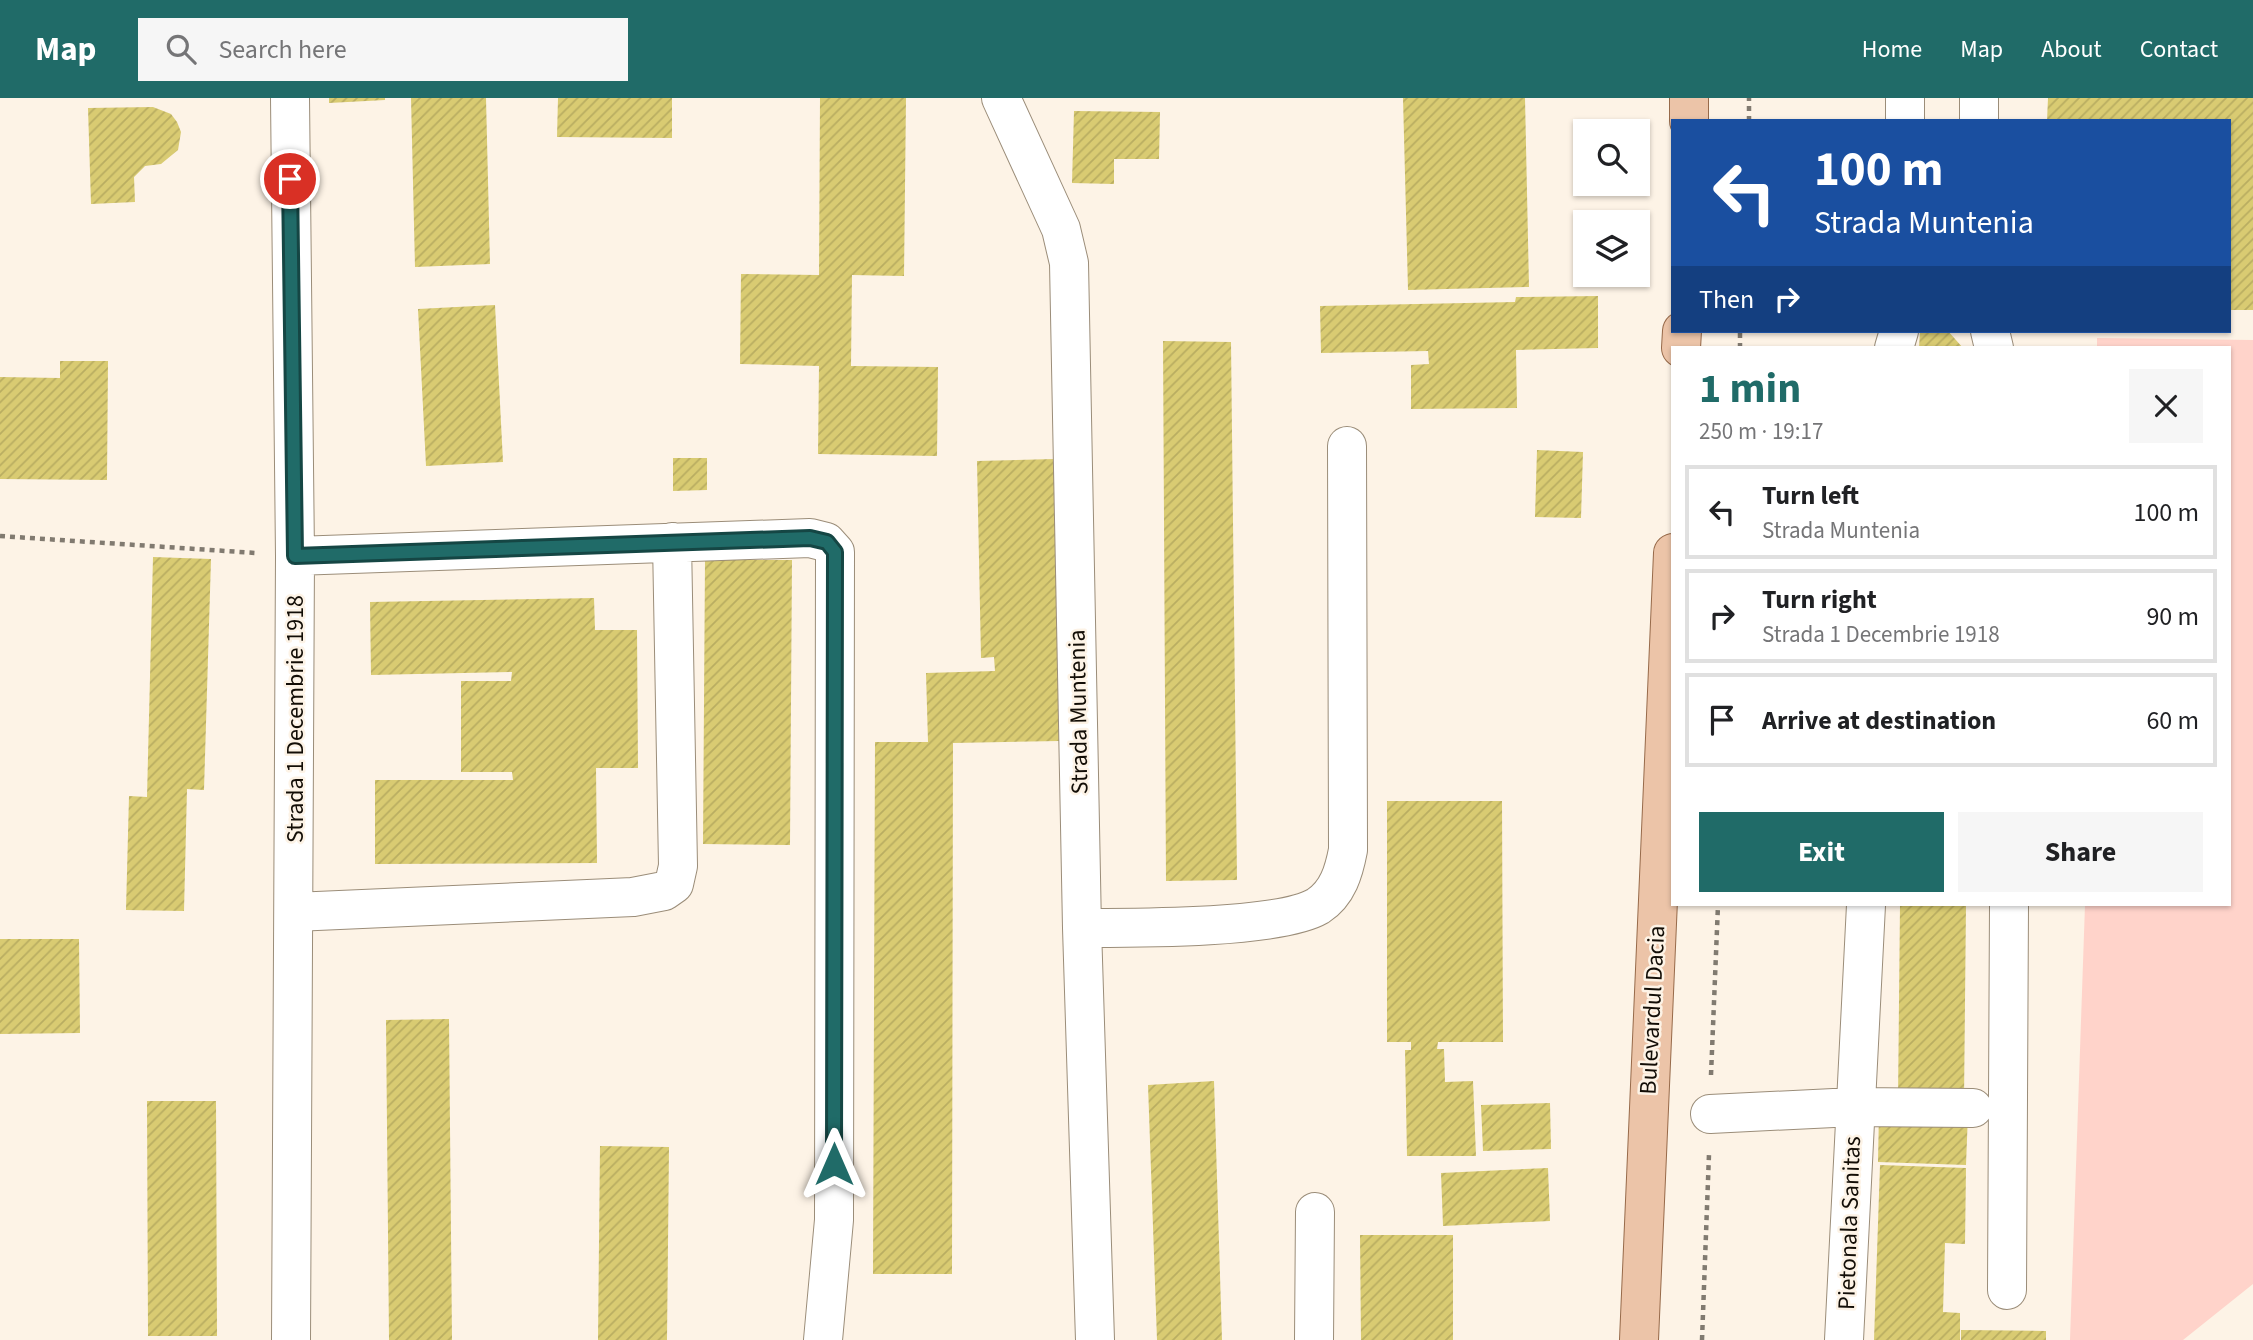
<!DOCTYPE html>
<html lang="en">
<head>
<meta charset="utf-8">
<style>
  :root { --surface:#fff; --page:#f6f6f6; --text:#202124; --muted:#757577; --line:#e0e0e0; --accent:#206b68 }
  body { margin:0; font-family:"Source Sans 3",sans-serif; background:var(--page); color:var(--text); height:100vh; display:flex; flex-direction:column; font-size:26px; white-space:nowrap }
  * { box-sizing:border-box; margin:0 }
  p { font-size:23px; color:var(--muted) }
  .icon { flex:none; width:38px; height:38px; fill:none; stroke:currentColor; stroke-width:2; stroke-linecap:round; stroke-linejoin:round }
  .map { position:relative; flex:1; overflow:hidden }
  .sheet { position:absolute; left:1671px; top:248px; width:560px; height:560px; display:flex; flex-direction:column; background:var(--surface); border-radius:0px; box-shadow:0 2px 5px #0004 }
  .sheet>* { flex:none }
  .banner { position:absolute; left:1671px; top:21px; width:560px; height:214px; border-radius:0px; box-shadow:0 2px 5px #0004; background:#1a4fa0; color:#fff; overflow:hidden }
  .buttons { position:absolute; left:1573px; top:21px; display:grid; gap:14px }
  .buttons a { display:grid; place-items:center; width:77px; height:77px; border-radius:0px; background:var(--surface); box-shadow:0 2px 5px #0004; font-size:35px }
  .pin { position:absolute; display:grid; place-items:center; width:60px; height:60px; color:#fff; margin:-30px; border:4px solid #fff; border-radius:50%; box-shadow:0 2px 7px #0007 }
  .me { position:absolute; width:77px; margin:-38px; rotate:0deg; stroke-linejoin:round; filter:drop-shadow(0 0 5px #0008) }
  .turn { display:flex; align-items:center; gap:24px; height:147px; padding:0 28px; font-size:32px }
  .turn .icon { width:91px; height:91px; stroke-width:2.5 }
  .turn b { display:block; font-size:49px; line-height:60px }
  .then { display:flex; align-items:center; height:66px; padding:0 28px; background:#0003; gap:14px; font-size:26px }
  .round { display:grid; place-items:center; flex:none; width:74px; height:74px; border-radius:0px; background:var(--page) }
  .summary { display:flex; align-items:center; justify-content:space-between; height:119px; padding:0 28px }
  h1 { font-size:42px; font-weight:700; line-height:52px; color:var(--accent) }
  .primary-button { display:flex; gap:14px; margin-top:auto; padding:14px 28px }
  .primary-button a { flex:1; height:80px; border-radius:0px; background:var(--accent); color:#fff; font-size:28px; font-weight:700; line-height:80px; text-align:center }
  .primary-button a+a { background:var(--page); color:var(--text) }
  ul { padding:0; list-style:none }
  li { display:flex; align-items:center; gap:21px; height:94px; margin:0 14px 10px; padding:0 14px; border:4px solid var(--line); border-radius:0px }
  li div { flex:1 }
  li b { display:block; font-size:26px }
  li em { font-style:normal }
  header { display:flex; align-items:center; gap:42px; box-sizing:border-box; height:98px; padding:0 35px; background:var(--accent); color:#fff }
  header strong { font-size:33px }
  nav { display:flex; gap:38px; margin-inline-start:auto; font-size:24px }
  .search { width:490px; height:63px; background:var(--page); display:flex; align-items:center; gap:18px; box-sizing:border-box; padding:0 24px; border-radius:0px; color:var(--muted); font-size:26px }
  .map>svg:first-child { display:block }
</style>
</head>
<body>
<header>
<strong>Map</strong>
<div class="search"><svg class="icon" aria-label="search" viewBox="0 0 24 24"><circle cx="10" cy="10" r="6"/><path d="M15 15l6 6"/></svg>Search here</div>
<nav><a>Home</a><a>Map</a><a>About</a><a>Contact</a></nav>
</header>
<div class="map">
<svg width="2253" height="1242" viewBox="0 0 2253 1242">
  <defs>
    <pattern id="building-hatch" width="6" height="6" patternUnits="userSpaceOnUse" patternTransform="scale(1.75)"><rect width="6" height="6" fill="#d9cb72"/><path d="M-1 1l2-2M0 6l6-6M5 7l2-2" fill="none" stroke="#b9ad61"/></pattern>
  </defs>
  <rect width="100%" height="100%" fill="#fdf3e6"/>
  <path fill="#ffd3ca" d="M2097,240L2253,242V1186L2183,1242H2070L2085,807H2230V250H2097Z"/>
  <path fill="url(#building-hatch)" d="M329,0H385V2L329,5Z
    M411,0H486L490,166L415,169Z
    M558,0H672V40L557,39Z
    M820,0H906L904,178L852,177L851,268L938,269L937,358L818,356L819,268L740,266L741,176L819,177Z
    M1403,0H1525L1529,189L1408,192Z
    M2048,0H2253V212H2230V23H2047Z
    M153,9L171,16L177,24L181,34L178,52L161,66L145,68L134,79L135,104L91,106L88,10Z
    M1074,13L1160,14L1159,61H1114V86L1072,85Z
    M1598,198V250L1516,252L1517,310L1411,311V267L1429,266L1428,253L1321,255L1320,208L1515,204L1516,199Z
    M495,207L503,364L426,368L418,211Z
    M1920,233H1948L1963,250H1919Z
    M1163,243L1231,244L1237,782L1166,783Z
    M60,263H108L107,382L0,381V279L60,280Z
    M1537,352L1583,354L1581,420L1535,419Z
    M673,360H707V392L673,393Z
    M1054,361L1059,643L953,645L952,1176H873L875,644H928L926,575L995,573L994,559L981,560L977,363Z
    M153,459L211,461L204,692L187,691L184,813L126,812L129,698L147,699Z
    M705,462H792L790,747L703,746Z
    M594,500L595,532H637L638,670H596L597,765L375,766V682H513L512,674H461V583H511L512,574L371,577L370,504Z
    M1387,703H1502L1503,944H1438L1437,951H1444L1445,984L1473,983L1476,1058H1407L1405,952H1411V944H1387Z
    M1900,807H1966L1964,1002H1898Z
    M0,841H79L80,935L0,936Z
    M449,921L452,1242H389L386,922Z
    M1214,983L1222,1242H1157L1148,987Z
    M147,1003H216L217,1238H148Z
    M1550,1005L1551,1051L1483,1053L1481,1007Z
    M1879,1014L1968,1015L1966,1067L1878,1064Z
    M600,1048L669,1049L667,1242H598Z
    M1880,1067L1966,1070L1965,1146L1945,1145L1943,1214L1960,1215V1242H1874Z
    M1548,1070L1550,1123L1443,1128L1441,1075Z
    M1360,1137H1453V1242H1361Z
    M1961,1232L2046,1233V1242H1961Z"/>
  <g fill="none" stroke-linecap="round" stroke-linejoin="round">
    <defs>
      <path id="minor" d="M290,0L295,458L291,1242
        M1001,0L1061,131L1069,165L1082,830L1095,1242
        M1905,23V0
        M1979,23V0
        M1990,233L1994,250
        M1894,250L1899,233
        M295,458L810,440L826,444L835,454L834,1122L823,1242
        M294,814L633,799L664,793L674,786L678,768L672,444
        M1082,830C1132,830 1279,831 1318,808C1338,795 1344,773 1348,752L1347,348
        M1710,1016L1854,1009L1973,1010
        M2007,1192L2009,807
        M1314,1242L1315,1114
        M1844,1242L1866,807"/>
      <path id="major" d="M1689,23V0
        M1681,250L1682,233
        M1639,1242L1673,455"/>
    </defs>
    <use href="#minor" stroke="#9b8d79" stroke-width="40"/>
    <use href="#major" stroke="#976a4a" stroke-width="40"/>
    <path stroke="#817a70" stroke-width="4.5" stroke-dasharray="5 5" stroke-linecap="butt" d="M1749,23V0
      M1740,250V233
      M0,438L256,455
      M1711,977L1718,807
      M1702,1242L1709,1056"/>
    <use href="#minor" stroke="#fff" stroke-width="38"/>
    <use href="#major" stroke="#ecc4a8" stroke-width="38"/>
  </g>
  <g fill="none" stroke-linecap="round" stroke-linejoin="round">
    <defs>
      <path id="route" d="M290,81L295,458L810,440L827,444L835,454L834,1066"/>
    </defs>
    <use href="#route" stroke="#154644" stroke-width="18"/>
    <use href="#route" stroke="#206b68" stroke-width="12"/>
  </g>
  <g text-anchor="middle" stroke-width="5" stroke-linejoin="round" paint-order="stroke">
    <g font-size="24" fill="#120d06" stroke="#fdf3e6">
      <text transform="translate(1078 614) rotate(-91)" y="8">Strada Muntenia</text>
      <text transform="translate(295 621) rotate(-90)" y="8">Strada 1 Decembrie 1918</text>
      <text transform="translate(1652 912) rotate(-87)" y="8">Bulevardul Dacia</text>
      <text transform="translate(1849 1125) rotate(-88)" y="8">Pietonala Sanitas</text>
    </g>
  </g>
</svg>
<div class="buttons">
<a><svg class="icon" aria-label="search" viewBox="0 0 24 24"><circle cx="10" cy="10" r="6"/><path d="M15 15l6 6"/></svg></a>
<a><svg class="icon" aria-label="layers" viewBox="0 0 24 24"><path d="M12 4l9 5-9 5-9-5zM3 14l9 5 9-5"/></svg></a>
</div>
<div class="pin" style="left:290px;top:81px;background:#d93025"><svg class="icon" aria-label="arrive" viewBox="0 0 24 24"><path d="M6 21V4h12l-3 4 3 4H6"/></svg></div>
<svg class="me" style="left:834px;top:1066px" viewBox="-20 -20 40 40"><path d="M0-17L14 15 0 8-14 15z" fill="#206b68" stroke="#fff" stroke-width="4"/></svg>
<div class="banner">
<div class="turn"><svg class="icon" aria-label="left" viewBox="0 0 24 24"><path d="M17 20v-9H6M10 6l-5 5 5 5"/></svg><div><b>100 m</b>Strada Muntenia</div></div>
<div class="then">Then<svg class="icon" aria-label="right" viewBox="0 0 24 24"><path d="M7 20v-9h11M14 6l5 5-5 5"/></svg></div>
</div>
<section class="sheet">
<div class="summary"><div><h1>1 min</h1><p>250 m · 19:17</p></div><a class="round"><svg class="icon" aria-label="close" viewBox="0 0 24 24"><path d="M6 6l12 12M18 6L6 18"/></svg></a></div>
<ul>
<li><svg class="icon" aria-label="left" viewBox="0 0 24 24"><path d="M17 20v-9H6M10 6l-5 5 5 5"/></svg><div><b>Turn left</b><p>Strada Muntenia</p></div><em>100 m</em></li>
<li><svg class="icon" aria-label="right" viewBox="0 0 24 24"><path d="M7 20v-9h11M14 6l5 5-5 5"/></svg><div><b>Turn right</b><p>Strada 1 Decembrie 1918</p></div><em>90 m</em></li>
<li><svg class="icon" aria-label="arrive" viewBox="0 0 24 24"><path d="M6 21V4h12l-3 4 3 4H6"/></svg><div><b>Arrive at destination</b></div><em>60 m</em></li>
</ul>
<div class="primary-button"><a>Exit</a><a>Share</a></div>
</section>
</div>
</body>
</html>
